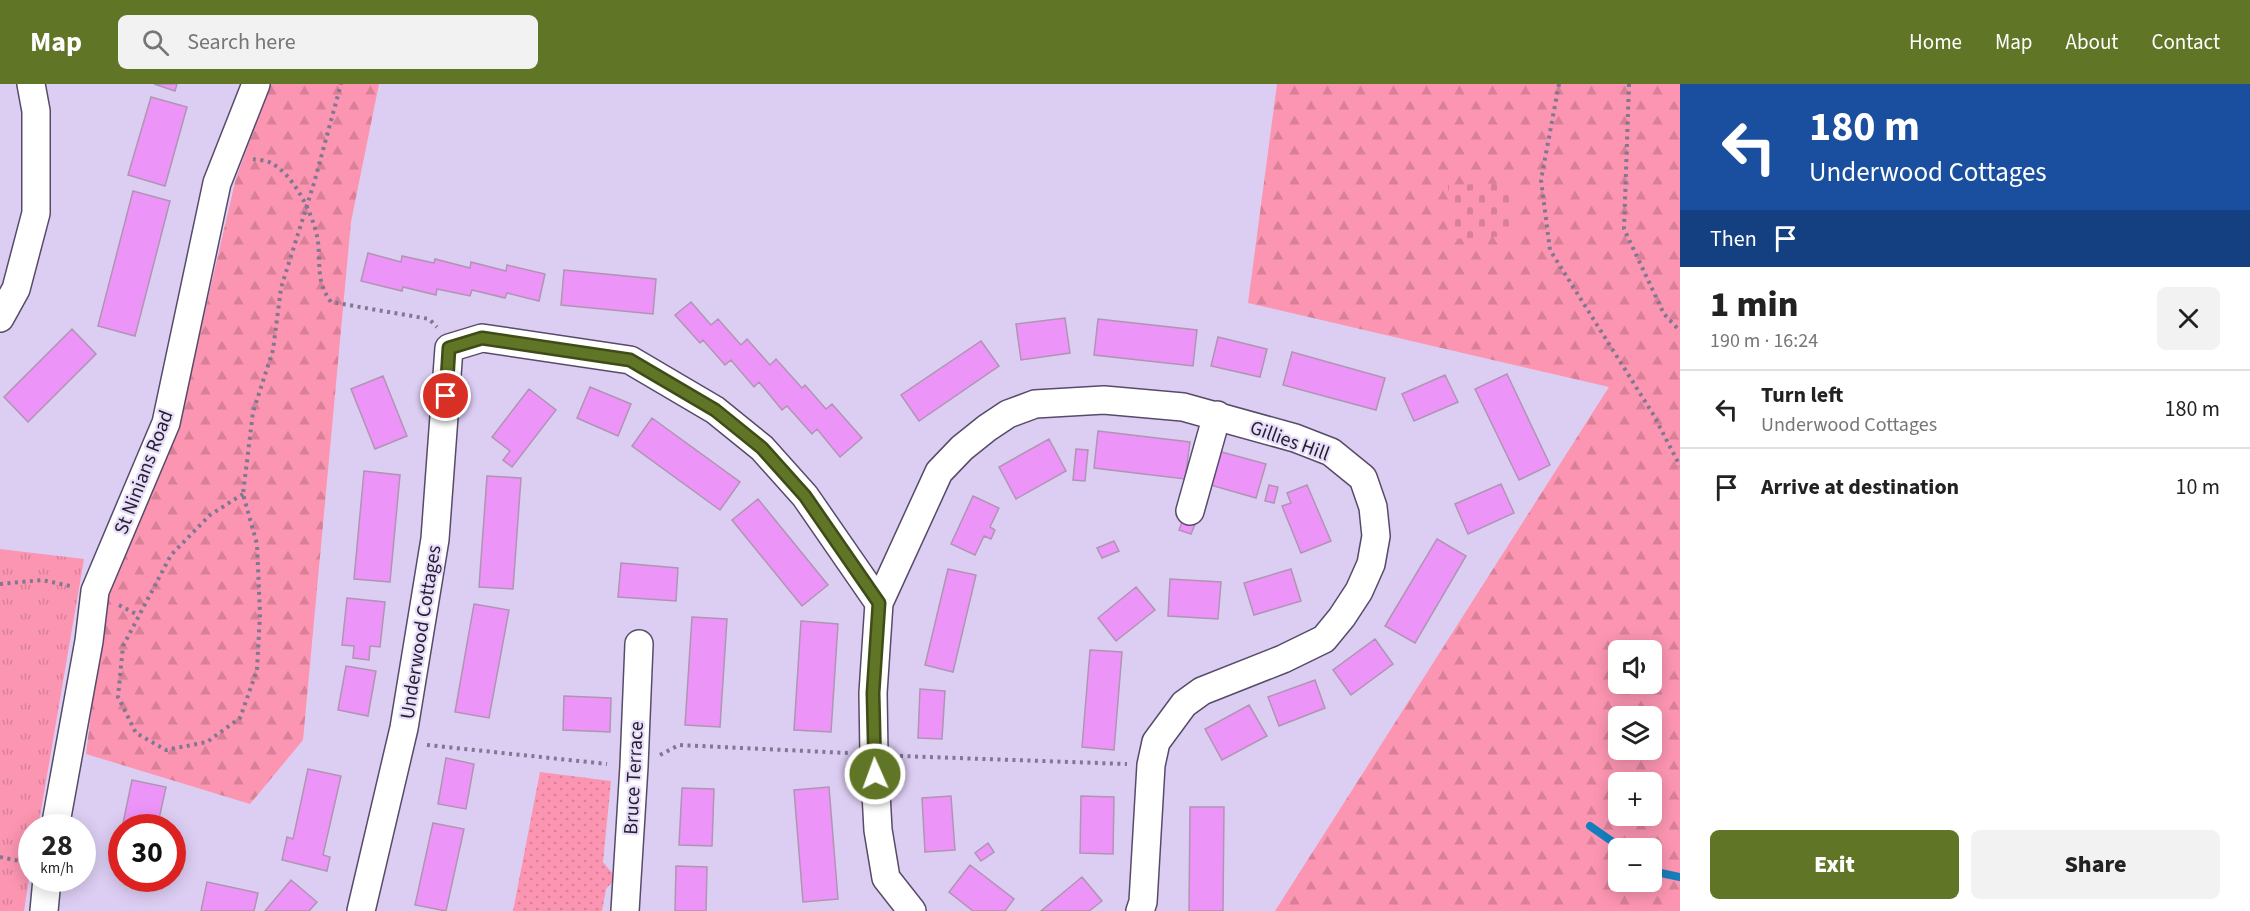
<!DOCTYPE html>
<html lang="en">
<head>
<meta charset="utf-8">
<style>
  :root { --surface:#fff; --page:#f2f2f2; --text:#222; --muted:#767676; --line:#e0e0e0; --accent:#607525 }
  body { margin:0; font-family:"Source Sans 3",sans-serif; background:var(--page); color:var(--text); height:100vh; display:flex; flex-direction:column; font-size:22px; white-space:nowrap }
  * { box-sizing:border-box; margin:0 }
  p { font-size:20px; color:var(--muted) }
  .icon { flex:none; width:33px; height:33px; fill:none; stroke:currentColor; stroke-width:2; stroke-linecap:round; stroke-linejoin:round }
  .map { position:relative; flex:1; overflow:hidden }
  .panel { display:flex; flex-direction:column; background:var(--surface); width:570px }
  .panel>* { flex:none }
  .hud { background:#1a4fa0; color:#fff; overflow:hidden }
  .buttons { position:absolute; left:1608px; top:556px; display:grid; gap:12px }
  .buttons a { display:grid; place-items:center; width:54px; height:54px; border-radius:9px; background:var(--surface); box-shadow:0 3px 15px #0003; font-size:30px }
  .speed { position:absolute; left:18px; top:730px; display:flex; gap:12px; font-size:30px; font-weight:700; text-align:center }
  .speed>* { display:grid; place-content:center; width:78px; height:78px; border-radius:50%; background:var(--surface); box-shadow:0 3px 15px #0003; line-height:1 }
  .speed small { font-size:15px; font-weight:400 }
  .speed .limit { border:9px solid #d22; background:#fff; color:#111 }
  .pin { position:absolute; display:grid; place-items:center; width:51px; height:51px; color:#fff; margin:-26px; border:3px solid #fff; border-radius:50%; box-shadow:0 2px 6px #0007 }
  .me { position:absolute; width:66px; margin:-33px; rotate:358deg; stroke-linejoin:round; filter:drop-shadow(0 0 4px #0008) }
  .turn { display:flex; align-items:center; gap:21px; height:126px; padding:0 30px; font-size:27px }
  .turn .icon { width:78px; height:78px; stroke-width:2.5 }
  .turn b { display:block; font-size:42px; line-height:51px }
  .then { display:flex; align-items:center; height:57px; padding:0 30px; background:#0003; gap:12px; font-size:22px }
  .round { display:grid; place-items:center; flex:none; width:63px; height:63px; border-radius:9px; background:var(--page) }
  .overview { display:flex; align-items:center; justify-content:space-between; height:102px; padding:0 30px }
  h1 { font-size:36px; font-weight:800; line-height:45px }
  .action { display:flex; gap:12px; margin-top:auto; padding:12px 30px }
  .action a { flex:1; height:69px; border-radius:9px; background:var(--accent); color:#fff; font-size:24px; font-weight:800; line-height:69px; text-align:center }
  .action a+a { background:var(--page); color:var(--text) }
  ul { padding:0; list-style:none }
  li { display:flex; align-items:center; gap:18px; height:78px; padding:0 30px; border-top:2px solid var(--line) }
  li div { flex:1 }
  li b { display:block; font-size:22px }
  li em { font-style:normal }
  header { display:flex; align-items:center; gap:36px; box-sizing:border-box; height:84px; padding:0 30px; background:var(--accent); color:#fff }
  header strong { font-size:28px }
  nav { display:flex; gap:33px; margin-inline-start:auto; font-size:21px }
  .search { width:420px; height:54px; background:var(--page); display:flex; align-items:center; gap:15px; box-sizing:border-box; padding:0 21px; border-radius:9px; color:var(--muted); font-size:22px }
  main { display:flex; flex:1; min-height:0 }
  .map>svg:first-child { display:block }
</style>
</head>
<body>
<header>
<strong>Map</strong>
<div class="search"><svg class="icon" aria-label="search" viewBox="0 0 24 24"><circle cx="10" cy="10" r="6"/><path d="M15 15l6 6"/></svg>Search here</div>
<nav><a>Home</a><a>Map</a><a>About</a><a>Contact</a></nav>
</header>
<main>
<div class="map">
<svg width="1680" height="827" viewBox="0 0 1680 827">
  <defs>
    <pattern id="grass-dots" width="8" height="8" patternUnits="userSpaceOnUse" patternTransform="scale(1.5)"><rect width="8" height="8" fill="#fc95b1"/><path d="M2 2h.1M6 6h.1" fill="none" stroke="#d88098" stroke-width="1.8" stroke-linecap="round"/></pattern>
    <pattern id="forest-firs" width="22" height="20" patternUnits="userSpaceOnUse" patternTransform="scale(1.5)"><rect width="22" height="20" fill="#fc95b1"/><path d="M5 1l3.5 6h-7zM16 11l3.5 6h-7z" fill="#d88098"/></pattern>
    <pattern id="cemetery-stones" width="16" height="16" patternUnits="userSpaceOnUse" patternTransform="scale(1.5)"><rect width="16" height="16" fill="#fc95b1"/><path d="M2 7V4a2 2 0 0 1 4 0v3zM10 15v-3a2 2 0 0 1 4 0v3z" fill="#d88098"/></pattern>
    <pattern id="park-tufts" width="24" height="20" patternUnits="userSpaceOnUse" patternTransform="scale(1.5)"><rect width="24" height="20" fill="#fc95b1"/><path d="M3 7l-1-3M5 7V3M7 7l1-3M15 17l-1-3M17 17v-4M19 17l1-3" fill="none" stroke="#d88098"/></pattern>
  </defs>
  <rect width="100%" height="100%" fill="#dccef3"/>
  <path fill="url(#grass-dots)" d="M540,688L611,697L603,778L612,789L614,796L606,805L602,827H513Z"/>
  <path fill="url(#forest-firs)" fill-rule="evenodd" d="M271,0H379L351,138L303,656L250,720L86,670L104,524L177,347L236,94Z
    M1277,0H1680V827H1275L1609,303L1248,219ZM1618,567H1652V600H1618ZM1618,633H1652V666H1618ZM1618,699H1652V732H1618ZM1618,765H1652V798H1618Z"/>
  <path fill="url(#cemetery-stones)" d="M1513,99L1515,152L1450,155L1448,101Z"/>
  <path fill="url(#park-tufts)" d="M0,465L84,475L38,744H32L31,782L24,827H0Z"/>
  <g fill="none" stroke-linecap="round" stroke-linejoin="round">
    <path stroke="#157ebc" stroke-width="8" d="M1590,742L1623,765
      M1652,785L1656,788L1680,793"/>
  </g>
  <path fill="#ed94f8" stroke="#af95b2" stroke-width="1.5" d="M154,0H177L175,7Z
    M151,13L187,23L165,102L128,91Z
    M133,107L170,117L135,252L98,242Z
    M368,169L401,178L402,172L434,179L435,175L470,184L471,178L506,187L507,181L545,190L539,217L507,209L505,214L472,206L470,212L437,205L436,211L403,203L402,207L361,197Z
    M564,186L656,195L653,230L561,221Z
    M691,218L711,241L718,235L741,261L747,255L770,281L776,275L802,304L805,301L826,325L832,320L862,354L840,373L817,345L812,350L787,322L782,326L759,298L754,303L731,276L725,281L703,256L700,259L675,231Z
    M1065,234L1070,269L1021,276L1016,240Z
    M1098,235L1197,246L1193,282L1094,271Z
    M72,245L96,270L28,338L4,313Z
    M1218,253L1267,265L1260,293L1211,282Z
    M981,257L999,282L919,337L901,311Z
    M1292,268L1385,294L1376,326L1283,301Z
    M1507,290L1550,381L1519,396L1475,305Z
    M1445,291L1458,318L1414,337L1402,310Z
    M383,292L407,352L375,365L351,305Z
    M590,303L631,320L618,352L577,334Z
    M529,305L556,326L512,383L503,376L510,367L492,353Z
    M652,334L740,398L720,426L632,362Z
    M1098,347L1190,358L1185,395L1094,384Z
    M1049,355L1066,387L1016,415L999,383Z
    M1076,365L1088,366L1085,397L1073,396Z
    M1218,367L1266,380L1256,414L1207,400Z
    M364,387L400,391L390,498L354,495Z
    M487,392L521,394L513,505L479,503Z
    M1501,400L1514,429L1468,450L1455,420Z
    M1269,401L1278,403L1274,419L1265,417Z
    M1307,401L1331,457L1301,469L1282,422L1291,419L1287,409Z
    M973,412L999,424L990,443L995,446L991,455L984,452L975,471L951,460Z
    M758,415L828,501L802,522L732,436Z
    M1186,428L1198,433L1191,450L1179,446Z
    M1437,455L1466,472L1415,559L1385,542Z
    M1114,457L1119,467L1102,474L1097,464Z
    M621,479L678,484L676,517L618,513Z
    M948,485L976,491L953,588L925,581Z
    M1291,485L1301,517L1254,531L1244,499Z
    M1170,495L1221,498L1218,535L1168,532Z
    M1136,503L1155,526L1116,557L1098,534Z
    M347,514L385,518L380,563L370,562L369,576L353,574L354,562L342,561Z
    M474,520L509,526L489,634L455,628Z
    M692,533L727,535L720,643L685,641Z
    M801,537L838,540L831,648L794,646Z
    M1375,555L1393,580L1351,611L1333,586Z
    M1090,566L1122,568L1114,666L1082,663Z
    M346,582L376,587L368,632L338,626Z
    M1315,596L1325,624L1279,642L1268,613Z
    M920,605L945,607L942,655L918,654Z
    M564,612L611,614L610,648L563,646Z
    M1249,621L1267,652L1222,676L1205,645Z
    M446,674L474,680L466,725L438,720Z
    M308,685L341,692L323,771L330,773L327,787L282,776L287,753L293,755Z
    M132,696L166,703L157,744H122Z
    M829,703L838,815L803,818L794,706Z
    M682,704L714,705L712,762L679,761Z
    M951,712L955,766L925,768L922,714Z
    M1081,712L1114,713L1113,770L1080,769Z
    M1190,723H1224L1223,827H1189Z
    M433,739L464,745L446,827L415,821Z
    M122,745V782L114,780Z
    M988,759L994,768L981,777L975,769Z
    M970,781L1014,815L1005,827H973L949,808Z
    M676,782L707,783L706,827H675Z
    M1082,793L1102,817L1089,827H1041Z
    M291,796L317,818L309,827H265Z
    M207,798L258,809L254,827H201Z"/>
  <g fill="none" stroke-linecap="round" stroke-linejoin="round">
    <defs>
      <path id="minor" d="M0,234L16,205L36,129V27L31,0
        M1190,427L1217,331
        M879,519L939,388L962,364L987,344L1008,330L1035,320L1104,316L1183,323L1295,354L1331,368L1363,394L1373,423L1376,452L1371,480L1359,507L1342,533L1324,555L1283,575L1202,607L1184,620L1156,658L1151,681L1143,818L1140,827
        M55,744L89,557L95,507L166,339L217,99L256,0
        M44,827L47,795
        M361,827L404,644L435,455L449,264L482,254L630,276L715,326L762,364L805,412L879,519L873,609L874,671L878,746L886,794L912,827
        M625,827L634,682L639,560"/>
    </defs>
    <use href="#minor" stroke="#574b6a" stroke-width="30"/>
    <path stroke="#807790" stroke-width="4" stroke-dasharray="3 4.5" stroke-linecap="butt" d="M1559,0L1541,96L1550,166L1653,330L1680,382
      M1629,0L1624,145L1664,230L1680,247
      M253,75C258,76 266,76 271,79C293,90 312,128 317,152C322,177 314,195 331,218L429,235L437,243
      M243,410L210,431L171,471L123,562L118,613L136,649L166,666L207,658L240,634L257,586L260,530L257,460L243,410L253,328L273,266L281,204L314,99L341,0
      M0,500L42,496L70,502
      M119,521L138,531
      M427,661L607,680
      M660,671L679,661L848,669
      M900,672L1127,680
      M0,773L29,779"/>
    <use href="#minor" stroke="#fff" stroke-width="27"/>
  </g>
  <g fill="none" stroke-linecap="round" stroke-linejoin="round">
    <defs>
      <path id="route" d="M446,312L449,264L482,254L630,276L715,326L762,364L805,412L879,519L873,609L875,690"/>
    </defs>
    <use href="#route" stroke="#3e4c18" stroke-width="15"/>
    <use href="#route" stroke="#607525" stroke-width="10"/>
  </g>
  <g text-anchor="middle" stroke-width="4.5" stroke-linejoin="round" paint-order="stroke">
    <g font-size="20" fill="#241f2c" stroke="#e8ddfa">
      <text transform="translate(1290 356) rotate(20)" y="7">Gillies Hill</text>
      <text transform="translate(143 388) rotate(-69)" y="7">St Ninians Road</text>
      <text transform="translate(420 548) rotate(-81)" y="7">Underwood Cottages</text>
      <text transform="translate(633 694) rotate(-87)" y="7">Bruce Terrace</text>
    </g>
  </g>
</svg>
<div class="buttons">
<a><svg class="icon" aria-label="sound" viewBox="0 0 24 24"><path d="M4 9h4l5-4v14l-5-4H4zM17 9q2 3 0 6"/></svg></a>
<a><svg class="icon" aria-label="layers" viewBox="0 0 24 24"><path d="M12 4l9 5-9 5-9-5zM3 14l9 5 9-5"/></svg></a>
<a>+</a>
<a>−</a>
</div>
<div class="speed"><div>28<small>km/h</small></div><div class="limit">30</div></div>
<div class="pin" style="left:446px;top:312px;background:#d93025"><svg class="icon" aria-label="arrive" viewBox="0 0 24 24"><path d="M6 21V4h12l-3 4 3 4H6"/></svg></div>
<svg class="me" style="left:875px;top:690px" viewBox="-20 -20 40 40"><circle r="17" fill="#607525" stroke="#fff" stroke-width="3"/><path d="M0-11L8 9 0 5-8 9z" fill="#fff"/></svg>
</div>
<section class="panel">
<div class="hud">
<div class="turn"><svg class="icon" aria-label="left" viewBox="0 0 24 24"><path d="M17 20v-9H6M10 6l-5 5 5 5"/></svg><div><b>180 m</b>Underwood Cottages</div></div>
<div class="then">Then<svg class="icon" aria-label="arrive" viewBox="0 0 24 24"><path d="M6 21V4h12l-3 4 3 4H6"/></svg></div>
</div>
<div class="overview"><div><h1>1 min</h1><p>190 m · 16:24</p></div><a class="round"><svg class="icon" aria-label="close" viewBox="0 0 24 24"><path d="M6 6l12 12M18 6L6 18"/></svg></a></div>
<ul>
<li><svg class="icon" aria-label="left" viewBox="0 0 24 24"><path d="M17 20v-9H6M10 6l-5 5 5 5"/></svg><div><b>Turn left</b><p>Underwood Cottages</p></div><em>180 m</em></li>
<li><svg class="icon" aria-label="arrive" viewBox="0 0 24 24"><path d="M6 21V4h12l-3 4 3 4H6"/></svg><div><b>Arrive at destination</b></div><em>10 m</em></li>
</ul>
<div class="action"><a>Exit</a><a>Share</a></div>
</section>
</main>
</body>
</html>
